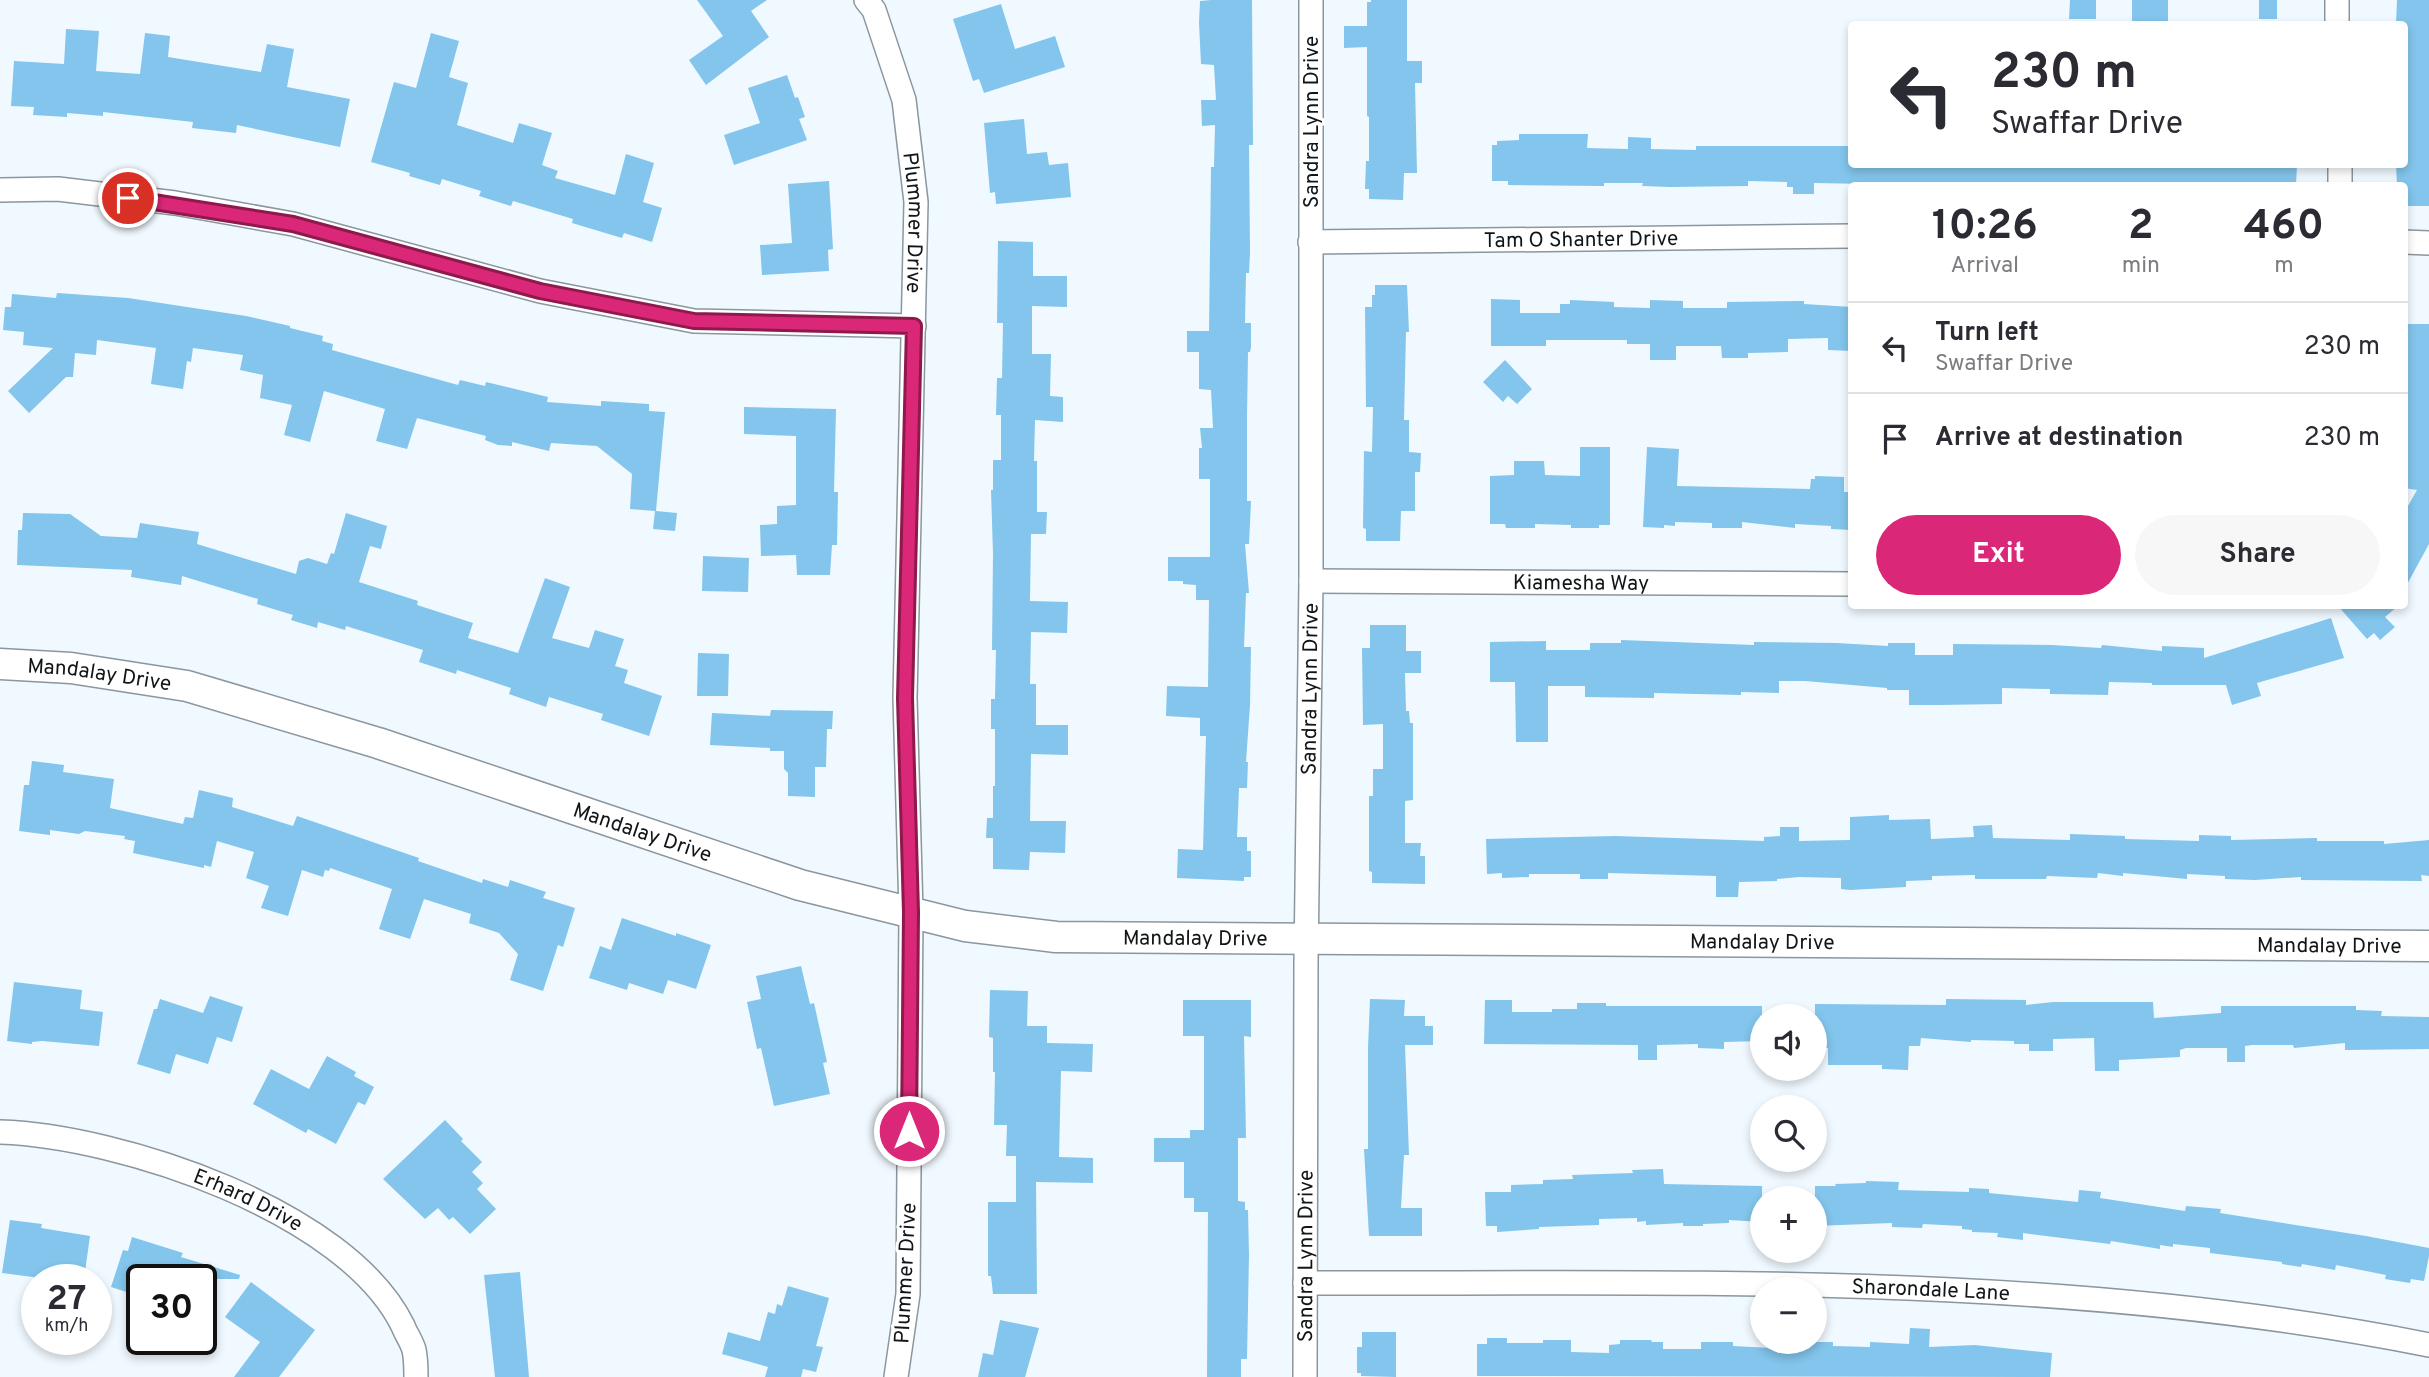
<!DOCTYPE html>
<html lang="en">
<head>
<meta charset="utf-8">
<style>
  :root { --surface:#fff; --page:#f7f7f7; --text:#2b2b33; --muted:#7c7c81; --line:#e1e1e2; --accent:#db2777 }
  body { margin:0; font-family:Overpass,sans-serif; background:var(--page); color:var(--text); height:100vh; display:flex; flex-direction:column; font-size:26px; white-space:nowrap }
  * { box-sizing:border-box; margin:0 }
  p { font-size:23px; color:var(--muted) }
  .icon { flex:none; width:38px; height:38px; fill:none; stroke:currentColor; stroke-width:2; stroke-linecap:round; stroke-linejoin:round }
  .map { position:relative; flex:1; overflow:hidden }
  .details { position:absolute; left:1848px; top:182px; width:560px; height:427px; display:flex; flex-direction:column; background:var(--surface); border-radius:7px; box-shadow:0 4px 10px #0003 }
  .details>* { flex:none }
  .guide { position:absolute; left:1848px; top:21px; width:560px; height:147px; border-radius:7px; box-shadow:0 4px 10px #0003; background:#fff; color:var(--text); overflow:hidden }
  .fabs { position:absolute; left:1750px; top:1004px; display:grid; gap:14px }
  .fabs a { display:grid; place-items:center; width:77px; height:77px; border-radius:50%; background:var(--surface); box-shadow:0 4px 10px #0003; font-size:35px }
  .speed { position:absolute; left:21px; top:1264px; display:flex; gap:14px; font-size:35px; font-weight:700; text-align:center }
  .speed>* { display:grid; place-content:center; width:91px; height:91px; border-radius:50%; background:var(--surface); box-shadow:0 4px 10px #0003; line-height:1 }
  .speed small { font-size:18px; font-weight:400 }
  .speed .limit { border:4px solid #111; border-radius:10px; background:#fff; color:#111 }
  .pin { position:absolute; display:grid; place-items:center; width:60px; height:60px; color:#fff; margin:-30px; border:4px solid #fff; border-radius:50%; box-shadow:0 2px 7px #0007 }
  .me { position:absolute; width:77px; margin:-38px; rotate:0deg; stroke-linejoin:round; filter:drop-shadow(0 0 5px #0008) }
  .turn { display:flex; align-items:center; gap:24px; height:147px; padding:0 28px; font-size:32px }
  .turn .icon { width:91px; height:91px; stroke-width:2.5 }
  .turn b { display:block; font-size:49px; line-height:60px }
  .eta { display:flex; justify-content:space-evenly; align-items:center; height:119px; text-align:center }
  .eta b { font-size:42px; font-weight:700; line-height:49px }
  .primary-button { display:flex; gap:14px; margin-top:auto; padding:14px 28px }
  .primary-button a { flex:1; height:80px; border-radius:42px; background:var(--accent); color:#fff; font-size:28px; font-weight:700; line-height:80px; text-align:center }
  .primary-button a+a { background:var(--page); color:var(--text) }
  ul { padding:0; list-style:none }
  li { display:flex; align-items:center; gap:21px; height:91px; padding:0 28px; border-top:2px solid var(--line) }
  li div { flex:1 }
  li b { display:block; font-size:26px }
  li em { font-style:normal }
  .map>svg:first-child { display:block }
</style>
</head>
<body>
<div class="map">
<svg width="2429" height="1377" viewBox="0 0 2429 1377">
  <rect width="100%" height="100%" fill="#f0f9ff"/>
  <path fill="#83c5ec" d="M697,0H767L751,11L769,37L706,85L689,60L723,36Z
    M1211,0H1252L1253,145H1249L1250,253L1249,273H1246L1245,323H1251V347L1250,352H1248L1247,417V501H1251L1249,544H1245L1249,593H1246L1244,647H1251L1250,705L1246,762H1248L1247,788H1239L1237,837H1247V851H1251V877H1244V881L1177,878L1178,849L1203,850L1206,736H1200V718L1166,716L1167,686L1208,687L1209,600H1196V585L1183,584V581H1168V557H1210V479H1199V448H1202L1200,428H1213L1211,390L1199,389V352H1187V331H1209L1211,167H1214L1215,125L1202,126L1201,100H1216L1214,65L1201,64L1199,23L1200,1Z
    M1371,0H1407V61H1422V83H1415L1417,173H1404L1403,200L1369,199V189H1365L1366,161H1369V117L1367,116V47L1344,48V26H1367V2H1371Z
    M2070,0H2096V19H2069Z
    M2132,0H2168V24H2132Z
    M2259,0H2277V19H2259Z
    M2397,0H2429V206H2404V186H2397L2396,164H2404V24H2396Z
    M1001,4L1015,49L1055,36L1065,67L984,93L979,79L973,81L953,19Z
    M66,29L99,31L96,71L140,74L145,33L170,36L168,57L261,72L267,44L294,49L287,87L350,99L340,147L237,125L236,133L192,128L193,122L103,112V116L67,113V117L33,115L34,107L11,106L14,61L64,64Z
    M431,33L459,41L449,77L468,83L457,125L513,143L519,123L552,133L542,165L558,171L555,178L615,195L626,154L654,163L643,202L662,208L652,242L624,233L622,238L572,223L573,219L513,201L511,206L479,196L481,191L442,179L440,185L409,176L410,173L371,162L394,82L416,88Z
    M787,75L795,98L798,97L805,117L799,119L807,140L734,165L724,135L760,123L748,88Z
    M1024,119L1027,154L1047,152L1049,165L1068,163L1071,197L996,204L995,192L990,193L984,123Z
    M1519,134H1588L1587,148L1628,149V137L1651,138V149L1696,150V146H1852V164H2297L2296,186H2124V182L2085,184L2086,186H1868V184L1814,183V194H1793V187H1787V182L1748,181V186L1670,187L1642,186L1643,183H1604V186L1508,185V181H1492V145H1497V141L1519,140Z
    M829,181L833,249L828,250L829,271L762,275L760,245L792,243L788,184Z
    M998,241L1033,242V276H1067V307L1032,306V354H1051L1050,396L1063,397V422L1035,420L1034,461H1037V512H1047L1046,534H1031L1030,601L1068,602L1067,633L1031,632L1030,684H1036V725H1068V755L1031,754L1030,821H1066L1065,853L1030,852L1029,870L993,869V838H986L987,818H993V786H995V729H991V699H995L996,650H992L993,554L991,490H993V460H1001V415H996L997,378H1002L1003,323H997Z
    M1375,285H1407L1409,332H1406L1404,420H1409V452L1421,453L1420,472H1415V511H1401L1400,541H1366V529L1363,528L1364,451L1372,452L1373,407H1366L1365,307H1372V295H1375Z
    M57,293L128,298L246,316L290,326V328L323,336L322,341L333,344L332,350L458,385L460,380L485,386L486,382L548,397L547,402L601,406V401L649,404V411L665,412L656,511L677,513L675,531L653,529L655,511L630,509L632,474L597,446L551,443L549,451L512,442V446L498,445L485,440L486,436L417,418L407,449L376,441L385,409L324,391L310,442L284,435L292,405L260,398L263,375L240,370L243,355L193,348L191,362L187,361L183,389L151,384L156,348L97,340L96,355L75,353L73,377H66L29,413L8,391L53,348L23,345L24,332L3,330L5,307H11L12,294L56,298Z
    M1491,299L1520,300V313H1560V304H1570V300L1614,302V307L1650,308V300L1683,301V308H1727V302L1804,301V304L1852,307V351L1828,350V338L1788,339V352L1748,353V358H1722L1721,346H1676V360H1650V344H1627V340H1546V346H1491Z
    M2404,324H2429V544L2404,590V513L2417,490L2404,488V439L2407,418H2404V398H2406Z
    M1505,360L1532,389L1517,404L1508,396L1503,402L1483,382Z
    M744,407L836,409L834,492H838L837,545H832L830,575H797L796,555L761,556L760,525L777,524V506L796,505V436L744,434Z
    M1580,447H1610V525H1599V528H1571V525L1535,524V528H1506L1505,524H1490V476L1514,475V461H1544L1545,475L1580,476Z
    M1647,447L1679,449L1677,486L1810,489L1811,479H1815V476L1844,477V492H1852V530L1831,529V526L1795,524V528L1742,522V528H1712V523L1675,522V526L1664,525V528L1643,527Z
    M23,513L70,514L101,536L137,538L140,523L199,532L197,544L296,574L299,561L308,558L327,564L331,553L334,554L346,513L387,526L381,549L370,546L359,582L418,601L417,605L473,623L468,638L518,653L545,578L570,587L552,638L589,648L595,630L624,639L615,666L628,670L624,683L662,696L649,736L601,720L603,714L549,697L546,707L509,694L511,688L457,670L456,674L419,662L423,650L346,626L345,630L318,622L317,628L291,620L293,615L257,604L258,599L182,576L181,585L131,577L132,570L17,565L18,530H22Z
    M703,556L749,558L748,592L702,591Z
    M2338,606H2398L2385,617L2395,627L2380,640L2374,633L2367,639Z
    M2331,618L2344,658L2257,683L2261,696L2232,705L2226,685H2152V683L2109,682L2108,695L2050,694V689L2002,688V704L1940,705H1909V690H1887V688L1805,681H1779V693L1741,692V695L1654,693V698L1585,697V686H1548V742H1516L1515,682H1490V642L1546,641V650H1590V643H1621V640L1754,645V642L1837,643L1888,646V643H1915V655H1953V644L2052,645L2101,648L2102,645L2162,651V646L2204,648V658Z
    M1370,625H1406V651H1421V673H1405L1406,711H1409L1410,723H1413V800L1405,801V843H1421L1420,856H1425V884L1372,883V872L1369,871V796H1373V769H1383V724L1363,725L1362,648H1370Z
    M698,653L729,654L728,696H697Z
    M771,710L833,711L832,729H827L826,767H815V797L788,796V773L784,769V751H770V748L710,745L712,713L770,716Z
    M32,761L64,765L63,772L114,779L110,808L183,824L185,817L193,818L199,790L233,798L232,807L293,826L297,816L419,858L418,861L482,883L483,879L508,887L510,880L546,892L543,898L575,908L563,947L558,945L543,991L510,980L518,954L499,933L469,923L471,914L424,899L410,939L379,929L392,889L330,868L329,871L325,870L323,877L302,870L288,916L261,908L269,886L246,878L254,852L217,841L211,867L204,865V868L133,853L135,841L124,839L125,836L85,831L79,834L50,830V835L19,831L24,785H29Z
    M1889,815V820L1930,819L1931,839L1974,837L1973,826L1992,825L1993,838L2070,840V834L2125,836V839L2199,841V835L2231,836V840L2317,838V841H2384V844L2429,840V876L2421,875L2422,881L2301,880V877L2255,880L2225,879V876L2187,874V879L2123,873V876L2098,873L2097,878L2047,876L2046,879H1975V875L1932,876V880L1906,881V887L1850,890L1841,889V878L1799,877L1777,879V881L1739,882L1738,897H1716V876L1608,873V879H1580V874H1529V877L1502,878V873L1487,874L1486,839L1616,836L1764,841V837L1780,836V827H1799V841L1850,840V817Z
    M622,918L676,936V933L711,945L696,989L668,980L663,994L629,983L627,990L589,978L600,946L611,950Z
    M801,966L810,1004L814,1003L827,1062L823,1063L830,1094L774,1106L761,1048L757,1049L747,1002L761,999L756,976Z
    M14,982L82,990L80,1009L103,1012L99,1046L42,1041L32,1042V1044L7,1041Z
    M990,990L1028,991L1027,1026H1047V1043L1093,1044L1092,1072L1061,1071L1059,1157L1093,1158V1183L1036,1182L1037,1294H993L991,1276H988V1202H1016V1156H1006L1007,1125H994L995,1072H993V1038L989,1037Z
    M210,996L243,1007L232,1042L217,1037L208,1064L176,1054L170,1074L137,1064L154,1009H157L160,999L203,1013Z
    M1370,999L1405,1000L1404,1016H1425V1026H1433V1045H1405L1409,1155H1404L1401,1208H1422V1236H1369L1364,1149H1368V1048Z
    M1946,999L2026,1000V1005L2053,1002H2153L2154,1018L2221,1013V1006H2356V1010L2382,1011L2381,1016L2429,1017V1049L2345,1050V1043L2294,1048L2293,1045H2252L2245,1046V1062H2227V1048H2186L2180,1050V1057L2119,1060V1071H2095L2094,1038L2053,1039V1051H2029V1044H2014V1041L1971,1040V1042L1921,1038L1920,1046H1909L1908,1070L1882,1069V1065H1828V1048H1815V1004L1946,1005Z
    M1183,1000H1251V1037L1244,1036L1246,1138H1238V1201L1245,1202V1210H1248L1249,1255L1247,1359H1241V1377H1207L1208,1212H1194V1198H1184V1162H1154V1138H1190V1130H1204V1036H1183Z
    M1485,1000H1512V1012H1552V1009H1577V1003H1606V1006H1762V1041L1724,1042V1049L1698,1048V1044L1657,1045V1060H1638V1045L1484,1044Z
    M327,1056L356,1072L354,1076L374,1087L365,1105L358,1102L336,1144L308,1129L306,1133L253,1104L271,1069L309,1089Z
    M445,1120L463,1139L461,1141L482,1162L472,1172L483,1183L477,1189L496,1209L470,1234L453,1217L449,1220L438,1208L425,1219L383,1179Z
    M1663,1169L1664,1184L1762,1186V1222L1729,1220V1223L1703,1224V1226H1683V1223L1646,1225V1221L1637,1222V1218L1599,1219V1225L1539,1227V1229L1497,1232V1226H1486L1485,1192H1511V1185L1543,1184V1180L1573,1179L1572,1175L1633,1173L1632,1170Z
    M1866,1181L1899,1182L1898,1190L1969,1192V1188L1989,1189V1193L2078,1202L2079,1190L2101,1192L2100,1198L2185,1211L2186,1206L2221,1209L2220,1213L2366,1236L2429,1248V1256L2424,1281L2411,1279L2410,1283L2385,1279L2386,1275L2336,1265L2335,1270L2302,1264L2301,1267L2282,1264V1262L2210,1253V1248L2173,1244V1247L2160,1245V1249L2111,1241L2110,1244L2023,1233V1240L1997,1237L1998,1233L1972,1232V1230L1962,1229V1226L1923,1224L1922,1228L1892,1227V1223L1815,1226V1186H1836L1835,1184L1866,1183Z
    M10,1220L42,1224L41,1228L90,1236L84,1279H48L2,1273Z
    M132,1237L183,1253L181,1257L240,1275L239,1279H142V1297L111,1287L123,1250L128,1251Z
    M520,1272L529,1377H495L484,1275Z
    M251,1282L315,1330L279,1377H234L260,1342L225,1317Z
    M788,1286L829,1298L816,1346L823,1347L816,1372L803,1369L801,1377H765L768,1367L722,1354L728,1332L760,1341L768,1312L775,1314L777,1304L782,1306Z
    M1000,1320L1039,1328L1025,1377H978L983,1353L993,1355Z
    M1910,1328L1930,1329L1929,1347L1975,1345L2052,1353L2050,1377L1477,1376V1344H1487V1338H1507V1343H1543V1340H1571V1352L1609,1353V1345L1620,1344V1340H1651L1652,1342H1663V1349H1701V1342H1733V1346L1772,1348L1773,1342H1833V1346L1870,1347V1342L1909,1344Z
    M1362,1332H1396V1377L1361,1376V1373H1357V1347H1362Z"/>
  <g fill="none" stroke-linecap="round" stroke-linejoin="round">
    <defs>
      <g id="minor">
        <path id="s1" d="M866,0L874,10L904,100L916,202L905,698L911,912L908,1294L896,1377"/>
        <path d="M2337,0V24"/>
        <path d="M2340,164V186"/>
        <path d="M0,190L58,189L175,203L293,224L540,291L694,321L914,326"/>
        <path id="s2" d="M1310,242L1852,236"/>
        <path d="M2404,242L2429,243"/>
        <path id="s3" d="M1311,581L1852,584"/>
        <path id="s4" d="M0,1132C121,1136 347,1211 403,1326C406,1334 412,1342 414,1350C416,1359 416,1368 416,1377"/>
        <path id="s5" d="M1305,1283C1680,1284 2059,1271 2429,1345"/>
        <path id="s6" d="M1305,1377L1306,963L1311,581V0"/>
      </g>
      <g id="tertiary">
        <path id="s7" d="M0,664L71,668L187,686L378,743L800,885L965,926L1056,937L2429,946"/>
      </g>
    </defs>
    <use href="#minor" stroke="#8b969d" stroke-width="26"/>
    <use href="#tertiary" stroke="#8b969d" stroke-width="33"/>
    <use href="#minor" stroke="#fff" stroke-width="23"/>
    <use href="#tertiary" stroke="#fff" stroke-width="30"/>
  </g>
  <g fill="none" stroke-linecap="round" stroke-linejoin="round">
    <defs>
      <path id="route" d="M128,198L293,224L540,291L694,321L914,326L905,698L911,912L909,1131"/>
    </defs>
    <use href="#route" stroke="#8e194d" stroke-width="18"/>
    <use href="#route" stroke="#db2777" stroke-width="12"/>
  </g>
  <g text-anchor="middle" stroke-width="6" stroke-linejoin="round" paint-order="stroke">
    <g font-size="21" fill="#111517" stroke="#fff">
      <text transform="translate(1311 122) rotate(-90)" y="7">Sandra Lynn Drive</text>
      <text dy="7" stroke="none"><textPath href="#s1" startOffset="231">Plummer Drive</textPath></text>
      <text dy="7" stroke="none"><textPath href="#s2" startOffset="271">Tam O Shanter Drive</textPath></text>
      <text dy="7" stroke="none"><textPath href="#s3" startOffset="270">Kiamesha Way</textPath></text>
      <text dy="7" stroke="none"><textPath href="#s7" startOffset="100">Mandalay Drive</textPath></text>
      <text dy="7" stroke="none"><textPath href="#s6" startOffset="688">Sandra Lynn Drive</textPath></text>
      <text dy="7" stroke="none"><textPath href="#s7" startOffset="667">Mandalay Drive</textPath></text>
      <text dy="7" stroke="none"><textPath href="#s7" startOffset="1234">Mandalay Drive</textPath></text>
      <text dy="7" stroke="none"><textPath href="#s7" startOffset="1801">Mandalay Drive</textPath></text>
      <text dy="7" stroke="none"><textPath href="#s7" startOffset="2368">Mandalay Drive</textPath></text>
      <text dy="7" stroke="none"><textPath href="#s4" startOffset="259">Erhard Drive</textPath></text>
      <text dy="7" stroke="none"><textPath href="#s6" startOffset="121">Sandra Lynn Drive</textPath></text>
      <text transform="translate(905 1273) rotate(-87)" y="7">Plummer Drive</text>
      <text dy="7" stroke="none"><textPath href="#s5" startOffset="626">Sharondale Lane</textPath></text>
    </g>
  </g>
</svg>
<div class="fabs">
<a><svg class="icon" aria-label="sound" viewBox="0 0 24 24"><path d="M4 9h4l5-4v14l-5-4H4zM17 9q2 3 0 6"/></svg></a>
<a><svg class="icon" aria-label="search" viewBox="0 0 24 24"><circle cx="10" cy="10" r="6"/><path d="M15 15l6 6"/></svg></a>
<a>+</a>
<a>−</a>
</div>
<div class="speed"><div>27<small>km/h</small></div><div class="limit">30</div></div>
<div class="pin" style="left:128px;top:198px;background:#d93025"><svg class="icon" aria-label="arrive" viewBox="0 0 24 24"><path d="M6 21V4h12l-3 4 3 4H6"/></svg></div>
<svg class="me" style="left:909px;top:1131px" viewBox="-20 -20 40 40"><circle r="17" fill="#db2777" stroke="#fff" stroke-width="3"/><path d="M0-11L8 9 0 5-8 9z" fill="#fff"/></svg>
<div class="guide">
<div class="turn"><svg class="icon" aria-label="left" viewBox="0 0 24 24"><path d="M17 20v-9H6M10 6l-5 5 5 5"/></svg><div><b>230 m</b>Swaffar Drive</div></div>
</div>
<section class="details">
<div class="eta">
<div><b>10:26</b><p>Arrival</p></div>
<div><b>2</b><p>min</p></div>
<div><b>460</b><p>m</p></div>
</div>
<ul>
<li><svg class="icon" aria-label="left" viewBox="0 0 24 24"><path d="M17 20v-9H6M10 6l-5 5 5 5"/></svg><div><b>Turn left</b><p>Swaffar Drive</p></div><em>230 m</em></li>
<li><svg class="icon" aria-label="arrive" viewBox="0 0 24 24"><path d="M6 21V4h12l-3 4 3 4H6"/></svg><div><b>Arrive at destination</b></div><em>230 m</em></li>
</ul>
<div class="primary-button"><a>Exit</a><a>Share</a></div>
</section>
</div>
</body>
</html>
